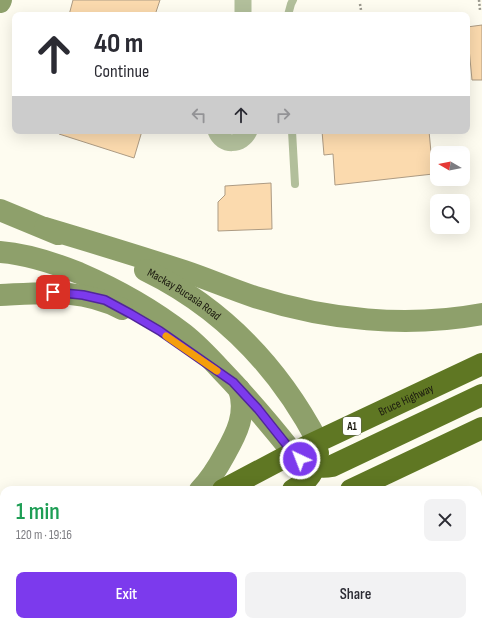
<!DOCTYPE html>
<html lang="en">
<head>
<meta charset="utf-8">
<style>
  :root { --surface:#fff; --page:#f2f2f3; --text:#2b2b33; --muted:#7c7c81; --accent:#7c3aed }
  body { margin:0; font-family:"Sofia Sans Condensed",sans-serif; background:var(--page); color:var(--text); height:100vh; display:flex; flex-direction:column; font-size:15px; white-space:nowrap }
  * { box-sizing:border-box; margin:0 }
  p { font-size:13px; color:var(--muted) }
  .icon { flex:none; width:22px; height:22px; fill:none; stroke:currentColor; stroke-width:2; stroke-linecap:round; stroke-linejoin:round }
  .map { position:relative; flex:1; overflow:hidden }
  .sheet { position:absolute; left:0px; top:486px; width:482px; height:140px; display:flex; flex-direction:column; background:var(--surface); border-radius:12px 12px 0 0; box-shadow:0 4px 16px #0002 }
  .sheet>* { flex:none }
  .banner { position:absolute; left:12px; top:12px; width:458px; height:122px; border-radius:8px; box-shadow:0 4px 16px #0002; background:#fff; color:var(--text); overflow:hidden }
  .needle { width:26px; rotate:279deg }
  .buttons { position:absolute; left:430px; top:146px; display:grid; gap:8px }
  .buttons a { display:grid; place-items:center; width:40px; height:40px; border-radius:8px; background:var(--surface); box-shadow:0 4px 16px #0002; font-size:20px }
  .pin { position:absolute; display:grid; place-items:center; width:34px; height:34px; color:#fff; margin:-17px; border-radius:8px; box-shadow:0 2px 6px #0006 }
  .me { position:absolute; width:44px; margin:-22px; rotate:317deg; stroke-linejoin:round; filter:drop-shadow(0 0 3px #0008) }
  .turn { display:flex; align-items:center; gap:14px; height:84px; padding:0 16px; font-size:18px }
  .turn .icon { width:52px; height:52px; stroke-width:2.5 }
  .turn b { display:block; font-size:28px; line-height:34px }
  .lanes { display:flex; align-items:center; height:38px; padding:0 16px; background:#0003; justify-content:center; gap:20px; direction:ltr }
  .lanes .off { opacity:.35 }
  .round { display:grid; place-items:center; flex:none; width:42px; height:42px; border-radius:8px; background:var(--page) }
  .summary { display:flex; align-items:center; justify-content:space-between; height:68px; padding:0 16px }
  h1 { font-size:24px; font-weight:600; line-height:30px; color:#1e9e55 }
  .button { display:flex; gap:8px; margin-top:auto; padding:8px 16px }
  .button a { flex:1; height:46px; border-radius:8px; background:var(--accent); color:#fff; font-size:16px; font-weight:600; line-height:46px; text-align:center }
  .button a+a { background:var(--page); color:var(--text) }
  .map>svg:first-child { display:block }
</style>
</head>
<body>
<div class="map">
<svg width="482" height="626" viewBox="0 0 482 626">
  <defs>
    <pattern id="park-tufts" width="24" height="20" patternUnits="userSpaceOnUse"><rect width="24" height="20" fill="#fac1a2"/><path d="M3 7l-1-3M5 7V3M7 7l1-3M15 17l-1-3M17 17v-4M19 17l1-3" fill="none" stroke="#d6a58a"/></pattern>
  </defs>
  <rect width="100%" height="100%" fill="#fefcf0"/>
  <path fill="url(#park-tufts)" d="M482,504V626H229L237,622H478V506Z"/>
  <path fill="#fbdaae" stroke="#ad9b83" d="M73,0H160L155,15H69Z
    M482,25V80H472L467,27Z
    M60,131H142L134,158L59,134Z
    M322,131H429L433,174L335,185L333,154L324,155Z
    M271,183L272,229L218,231V202L225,195V186Z"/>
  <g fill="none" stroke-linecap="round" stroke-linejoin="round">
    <path stroke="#9a988d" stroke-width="2.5" stroke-dasharray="2 2" stroke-linecap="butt" d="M479,0L480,10
      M360,4L361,10"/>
    <path stroke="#b2bf9b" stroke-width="8" d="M288,15L291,4L293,0
      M292,131L295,184
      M478,583L482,581
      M450,626L451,622"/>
    <path stroke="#b2bf9b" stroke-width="17" d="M243,0V15
      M216,131C222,147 242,146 249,131"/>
    <g stroke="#8ea06b" stroke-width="22">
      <path d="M0,2L1,0"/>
      <path d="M0,210L58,234"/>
      <path d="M45,228C92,242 138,256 184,271C208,279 231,289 255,297C327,320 407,328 482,314"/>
      <path d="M0,252C27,254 54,263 79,273C116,289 152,309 184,334C198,345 210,358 221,370C247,397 270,424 293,453"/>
      <path id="s1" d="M145,270C223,308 278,366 318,442"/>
      <path d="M0,295C43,293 82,288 122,309"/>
      <path d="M200,490C211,479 218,467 225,454C237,433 247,413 239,389"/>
    </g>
    <g stroke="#5f7723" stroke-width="22">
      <path d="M293,453C304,464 316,469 332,466L482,395"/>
      <path id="s2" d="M223,490L293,453L482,364"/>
      <path d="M293,490C308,481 316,471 318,453"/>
      <path d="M351,490L482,428"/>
      <path d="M15,626L20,622"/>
      <path d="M60,626L66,622"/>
      <path d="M100,626L106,622"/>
    </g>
  </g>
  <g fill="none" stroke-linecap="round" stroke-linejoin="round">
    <defs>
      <path id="route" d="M53,292L83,295L105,300L131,314L160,331L233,382L258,409L293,453L300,459"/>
    </defs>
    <use href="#route" stroke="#51269a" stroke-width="10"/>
    <use href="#route" stroke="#7c3aed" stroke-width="7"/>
    <path stroke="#f59e0b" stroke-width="7" d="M166,336L217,371"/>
  </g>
  <g text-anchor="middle" stroke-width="4" stroke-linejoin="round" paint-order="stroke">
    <rect fill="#fff" stroke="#5f5e57" stroke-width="1" x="343" y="417" width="18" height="18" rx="3"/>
    <g font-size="11" font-weight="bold" fill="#1b190f">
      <text x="352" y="430">A1</text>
    </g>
    <g font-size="12" fill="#1b190f" stroke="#fff">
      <text dy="4" stroke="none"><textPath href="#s1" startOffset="46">Mackay Bucasia Road</textPath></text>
      <text dy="4" stroke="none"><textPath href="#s2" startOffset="204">Bruce Highway</textPath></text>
    </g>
  </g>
</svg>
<div class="buttons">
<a><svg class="needle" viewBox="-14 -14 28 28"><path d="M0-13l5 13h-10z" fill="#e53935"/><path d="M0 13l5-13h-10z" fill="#7c7c81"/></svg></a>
<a><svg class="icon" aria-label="search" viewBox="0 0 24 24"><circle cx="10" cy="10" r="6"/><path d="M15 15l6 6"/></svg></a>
</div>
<div class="pin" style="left:53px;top:292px;background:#d93025"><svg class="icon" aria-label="arrive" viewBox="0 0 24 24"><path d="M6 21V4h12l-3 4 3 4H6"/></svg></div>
<svg class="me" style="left:300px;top:459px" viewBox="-20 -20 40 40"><circle r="17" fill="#7c3aed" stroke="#fff" stroke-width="3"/><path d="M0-11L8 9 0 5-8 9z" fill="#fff"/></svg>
<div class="banner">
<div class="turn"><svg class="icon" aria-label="ahead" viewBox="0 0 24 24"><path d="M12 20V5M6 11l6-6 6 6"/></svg><div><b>40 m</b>Continue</div></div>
<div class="lanes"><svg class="icon off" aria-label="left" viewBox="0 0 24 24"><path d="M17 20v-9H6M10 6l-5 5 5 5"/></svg><svg class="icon" aria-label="ahead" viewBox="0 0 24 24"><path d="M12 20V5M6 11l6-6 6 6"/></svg><svg class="icon off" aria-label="right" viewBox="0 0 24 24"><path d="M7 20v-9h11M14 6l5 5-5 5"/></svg></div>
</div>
<section class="sheet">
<div class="summary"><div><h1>1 min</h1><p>120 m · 19:16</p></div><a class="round"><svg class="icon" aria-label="close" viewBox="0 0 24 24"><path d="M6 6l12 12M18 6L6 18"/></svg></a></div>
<div class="button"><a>Exit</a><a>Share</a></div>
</section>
</div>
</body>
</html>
